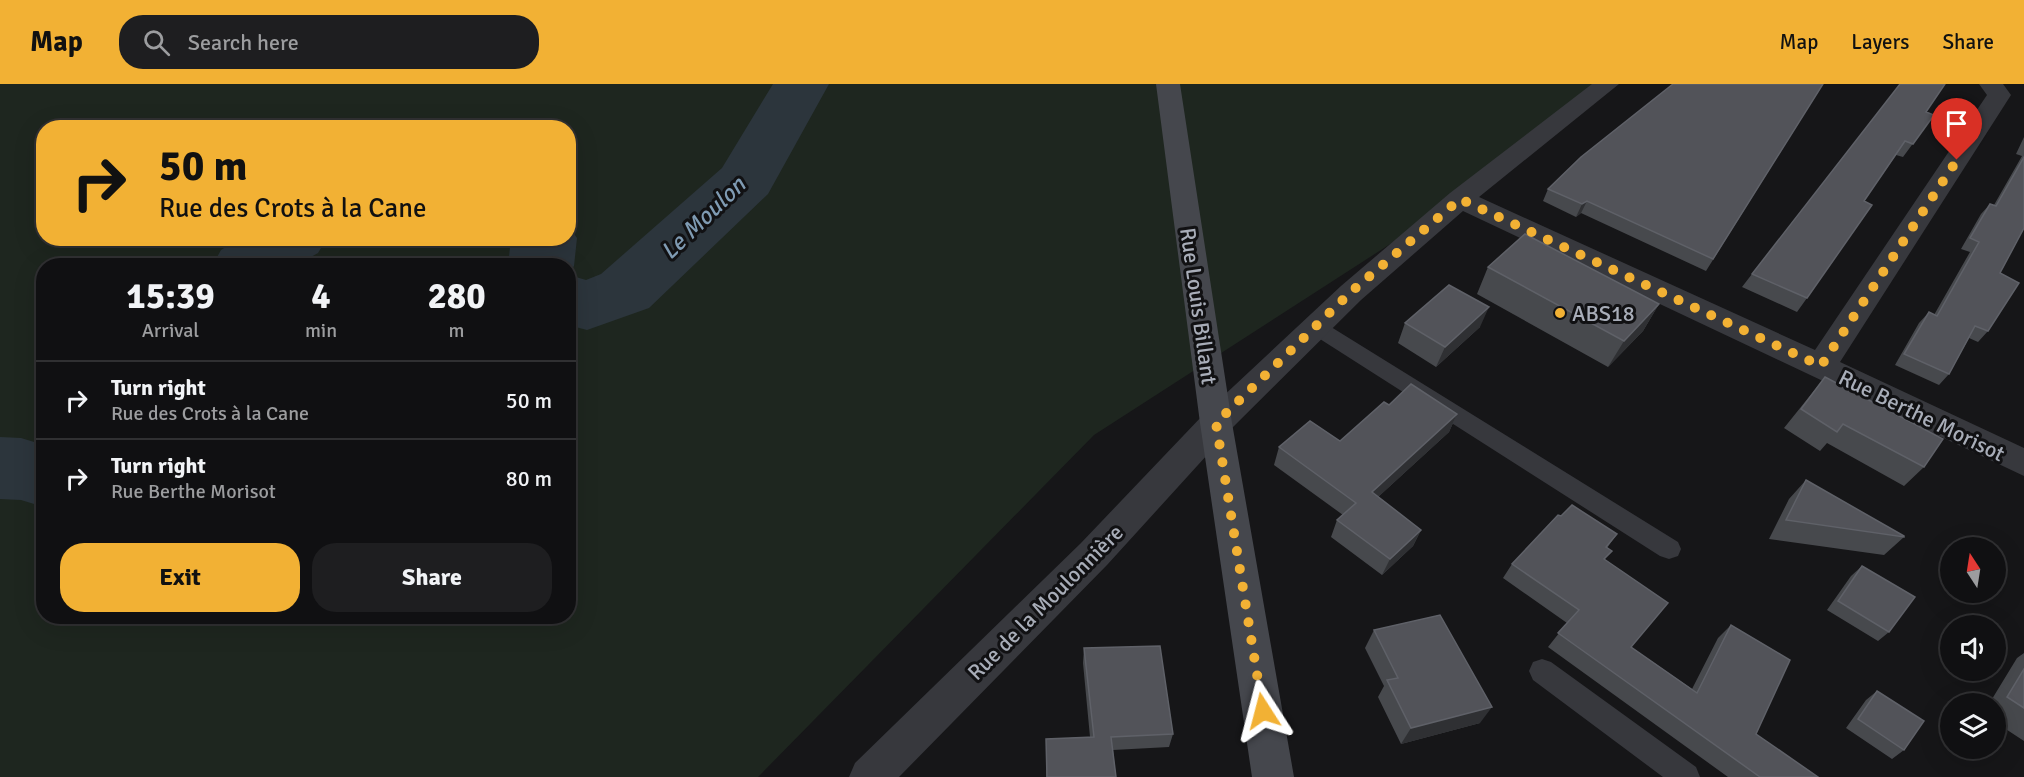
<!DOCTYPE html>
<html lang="en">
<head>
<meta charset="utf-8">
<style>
  :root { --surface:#101012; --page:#1e1e20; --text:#f1f3f6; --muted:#9c9d9f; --line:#303032; --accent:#f2b134 }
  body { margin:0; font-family:Signika,sans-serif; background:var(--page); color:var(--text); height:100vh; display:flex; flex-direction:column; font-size:22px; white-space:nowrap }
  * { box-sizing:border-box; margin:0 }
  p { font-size:20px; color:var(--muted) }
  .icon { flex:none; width:33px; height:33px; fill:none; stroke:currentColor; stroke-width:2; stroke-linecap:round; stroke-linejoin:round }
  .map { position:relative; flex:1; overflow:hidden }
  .side { position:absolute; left:36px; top:174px; width:540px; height:366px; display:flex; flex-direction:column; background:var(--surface); border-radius:24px; box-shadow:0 6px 24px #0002,0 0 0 2px var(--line) }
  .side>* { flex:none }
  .top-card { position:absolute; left:36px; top:36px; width:540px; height:126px; border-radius:24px; box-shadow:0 6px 24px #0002,0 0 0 2px var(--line); background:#f2b134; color:#111; overflow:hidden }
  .needle { width:39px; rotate:348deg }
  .tools { position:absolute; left:1940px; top:453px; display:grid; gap:12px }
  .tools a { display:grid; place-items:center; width:66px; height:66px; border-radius:50%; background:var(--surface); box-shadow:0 6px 24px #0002,0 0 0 2px var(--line); font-size:30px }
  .pin { position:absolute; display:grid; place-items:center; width:51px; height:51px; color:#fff; margin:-62px -26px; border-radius:50% 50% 50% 0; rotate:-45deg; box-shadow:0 0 6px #0007 }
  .pin .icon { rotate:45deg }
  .me { position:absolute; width:66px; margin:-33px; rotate:351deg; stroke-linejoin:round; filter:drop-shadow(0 0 4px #0008) }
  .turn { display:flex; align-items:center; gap:21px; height:126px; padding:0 24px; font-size:27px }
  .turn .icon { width:78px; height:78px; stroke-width:2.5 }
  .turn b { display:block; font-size:42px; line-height:51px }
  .eta { display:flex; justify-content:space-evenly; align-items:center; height:102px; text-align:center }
  .eta b { font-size:36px; font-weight:800; line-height:42px }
  .action { display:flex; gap:12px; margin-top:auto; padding:12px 24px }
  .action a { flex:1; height:69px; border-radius:24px; background:var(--accent); color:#111; font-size:24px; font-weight:800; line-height:69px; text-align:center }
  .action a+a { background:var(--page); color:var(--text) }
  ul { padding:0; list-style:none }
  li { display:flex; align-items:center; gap:18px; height:78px; padding:0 24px; border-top:2px solid var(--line) }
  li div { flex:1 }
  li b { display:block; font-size:22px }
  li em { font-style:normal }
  header { display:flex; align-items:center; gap:36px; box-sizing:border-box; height:84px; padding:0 30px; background:var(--accent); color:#111 }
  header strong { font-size:28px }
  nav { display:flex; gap:33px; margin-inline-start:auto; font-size:21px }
  .search { width:420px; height:54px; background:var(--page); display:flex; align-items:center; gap:15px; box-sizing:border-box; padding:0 21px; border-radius:24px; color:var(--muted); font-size:22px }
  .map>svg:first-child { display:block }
</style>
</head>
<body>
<header>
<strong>Map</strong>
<div class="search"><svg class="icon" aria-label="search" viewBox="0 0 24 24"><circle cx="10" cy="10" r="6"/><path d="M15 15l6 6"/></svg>Search here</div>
<nav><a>Map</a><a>Layers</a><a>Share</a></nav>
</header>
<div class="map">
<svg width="2024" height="693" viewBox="0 0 2024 693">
  <rect width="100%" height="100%" fill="#161618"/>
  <path fill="#1e261f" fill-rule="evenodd" d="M0,0H1607L1460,115L1094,351L758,693H0ZM44,44H568V154H44ZM44,182H568V532H44Z"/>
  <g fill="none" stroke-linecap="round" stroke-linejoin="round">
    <path fill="#2c353c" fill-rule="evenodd" d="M773,0H829L768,110L649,224L587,246L568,241V182H508L511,154H568V141L577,154L574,182L569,191L586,196L601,190L722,84Z
      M240,154H327L318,169L295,182H212L221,166Z
      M0,353L21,354L44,361V423L21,416L0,415Z"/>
    <path fill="#37383d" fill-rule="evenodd" d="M1316,236L1323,238L1678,458L1681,465L1678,472L1669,475L1660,472L1309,248L1306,243L1309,238Z
      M1542,575L1551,578L1696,683L1700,693H1663L1533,596L1529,587L1533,578Z"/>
    <path fill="#37383d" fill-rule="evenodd" d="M1592,0H1619L1479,113L1815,266L1987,11L1979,0H2003L2011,11L1840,278L2024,364V392L1463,127L1361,216L1228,348L1107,481L899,693H849L855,679L1081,459L1204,330L1341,202L1450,109Z"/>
    <path fill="#45474d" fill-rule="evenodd" d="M1156,0H1180L1232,339L1294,693H1252L1200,339Z"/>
  </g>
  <path fill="#47494d" d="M1823,0L1706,187L1581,129L1576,133L1543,117L1548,105Z
    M1926,28L1934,31L1903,73L1896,71L1864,117L1807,214L1797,228L1742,203L1752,190Z
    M2024,53V144L2000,189L1988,247L1978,258L1969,254L1949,290L1939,301L1895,281L1919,239L1929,228L1934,231L1970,168L1961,165L1981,130L1990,120L1994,121L2022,72L2016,70Z
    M1488,183L1659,220L1643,247L1608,283L1477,210Z
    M1405,239L1480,243L1436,283L1398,259Z
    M1825,293L1924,383L1904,402L1827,359L1820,367L1784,344Z
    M1389,321L1457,330L1449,348L1378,413L1421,446L1413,462L1382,491L1331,453L1337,436L1343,431L1274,381L1279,363L1340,357Z
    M1806,396L1904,453L1884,471L1769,455L1789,415Z
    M1617,450L1607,464L1605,476L1631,563L1692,605L1718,554L1731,541L1756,650L1818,693H1728L1548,563L1567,539L1503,494L1512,480Z
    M1862,482L1889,548L1878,557L1827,526L1851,492Z
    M1374,546L1480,639L1401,660L1378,613L1384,602L1365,564Z
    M1084,564L1173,650L1169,663L1113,666L1116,693H1046V655L1090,653L1083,579Z
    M2024,569V657L1995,638V620H1989L2017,574Z
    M1877,607L1904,666L1892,675L1846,644L1866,616Z"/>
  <path fill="#2f3033" d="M1587,117L1581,129L1576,133L1582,120Z
    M1659,220L1643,247L1608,283L1624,257Z
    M1489,223L1480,243L1436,283L1445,263Z
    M1457,330L1449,348L1365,425L1372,408Z
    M1421,446L1413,462L1382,491L1390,475Z
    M1492,623L1480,639L1401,660L1411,644Z"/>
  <path fill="#525359" stroke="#5f6168" stroke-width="1.5" d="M1673,0H1823L1713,175L1587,117L1582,120L1548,105L1581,73Z
    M1900,0H1945L1926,28L1934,31L1913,60L1905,57L1864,117L1872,121L1807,214L1752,190Z
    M2024,73V144L2000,189L2019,199L1988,247L1975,242L1949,290L1904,270L1929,228L1937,232L1979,158L1970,154L1990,120L1996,122Z
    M1525,150L1659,220L1624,257L1488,183Z
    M1449,201L1489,223L1445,263L1405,239Z
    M1825,293L1943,355L1924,383L1843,340L1837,348L1801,325Z
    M1411,300L1457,330L1372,408L1421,446L1390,475L1337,436L1356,419L1279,363L1310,337L1340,357L1384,318L1389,321Z
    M1806,396L1904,452V453L1786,436Z
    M1572,421L1617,450L1606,463L1612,467L1604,475L1668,519L1631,563L1697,609L1731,541L1790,576L1756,650L1818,693H1760L1558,549L1579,526L1512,480L1558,431L1561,432Z
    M1862,482L1915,513L1889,548L1838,517Z
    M1440,531L1492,623L1411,644L1387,596L1398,594L1374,546Z
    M1160,562L1173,650L1111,653L1116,693H1047L1046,655L1094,653L1084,564Z
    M2024,585V624L2007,613Z
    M1877,607L1924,637L1904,666L1858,635Z"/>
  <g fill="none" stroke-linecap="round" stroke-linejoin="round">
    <path stroke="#f2b134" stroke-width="10" stroke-dasharray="0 18" d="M1263,627L1216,339L1351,208L1460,115L1821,282L1957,76"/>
  </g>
  <circle fill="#f2b134" stroke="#111113" stroke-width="2" cx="1560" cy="229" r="6"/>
  <g text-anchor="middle" stroke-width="6" stroke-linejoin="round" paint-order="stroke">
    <g font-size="22" fill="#a8adb8" stroke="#111113">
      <text transform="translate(1199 222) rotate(82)" y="8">Rue Louis Billant</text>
      <text transform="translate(1922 331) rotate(26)" y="8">Rue Berthe Morisot</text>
      <text transform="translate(1045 518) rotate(-45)" y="8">Rue de la Moulonnière</text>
    </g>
    <g font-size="22" fill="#a8adb8" stroke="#111113" text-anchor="start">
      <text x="1572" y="237">ABS18</text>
    </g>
    <g font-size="24" font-style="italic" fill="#7f9bb3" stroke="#111113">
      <text transform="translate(703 134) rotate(-44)" y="8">Le Moulon</text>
    </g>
  </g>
</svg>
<div class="tools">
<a><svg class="needle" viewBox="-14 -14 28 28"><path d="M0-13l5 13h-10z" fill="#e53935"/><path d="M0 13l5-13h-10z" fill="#9c9d9f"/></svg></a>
<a><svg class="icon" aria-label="sound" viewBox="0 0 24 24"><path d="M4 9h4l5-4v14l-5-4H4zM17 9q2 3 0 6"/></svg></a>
<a><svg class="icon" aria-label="layers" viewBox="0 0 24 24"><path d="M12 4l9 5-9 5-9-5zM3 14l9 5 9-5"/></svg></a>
</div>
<div class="pin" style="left:1957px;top:76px;background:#d93025"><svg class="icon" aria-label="arrive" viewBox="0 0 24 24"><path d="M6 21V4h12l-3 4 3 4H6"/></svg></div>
<svg class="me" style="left:1263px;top:627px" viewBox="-20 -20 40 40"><path d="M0-17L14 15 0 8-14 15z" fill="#f2b134" stroke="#fff" stroke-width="4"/></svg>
<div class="top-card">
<div class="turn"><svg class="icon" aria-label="right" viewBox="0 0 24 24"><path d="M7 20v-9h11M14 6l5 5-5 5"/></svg><div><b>50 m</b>Rue des Crots à la Cane</div></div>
</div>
<section class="side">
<div class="eta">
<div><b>15:39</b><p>Arrival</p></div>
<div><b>4</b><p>min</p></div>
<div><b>280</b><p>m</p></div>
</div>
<ul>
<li><svg class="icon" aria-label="right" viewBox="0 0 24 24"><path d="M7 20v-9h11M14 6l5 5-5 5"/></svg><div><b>Turn right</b><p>Rue des Crots à la Cane</p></div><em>50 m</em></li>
<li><svg class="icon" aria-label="right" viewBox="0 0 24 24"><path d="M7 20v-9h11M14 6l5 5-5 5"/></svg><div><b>Turn right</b><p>Rue Berthe Morisot</p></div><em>80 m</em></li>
</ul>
<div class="action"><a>Exit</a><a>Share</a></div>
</section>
</div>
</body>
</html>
